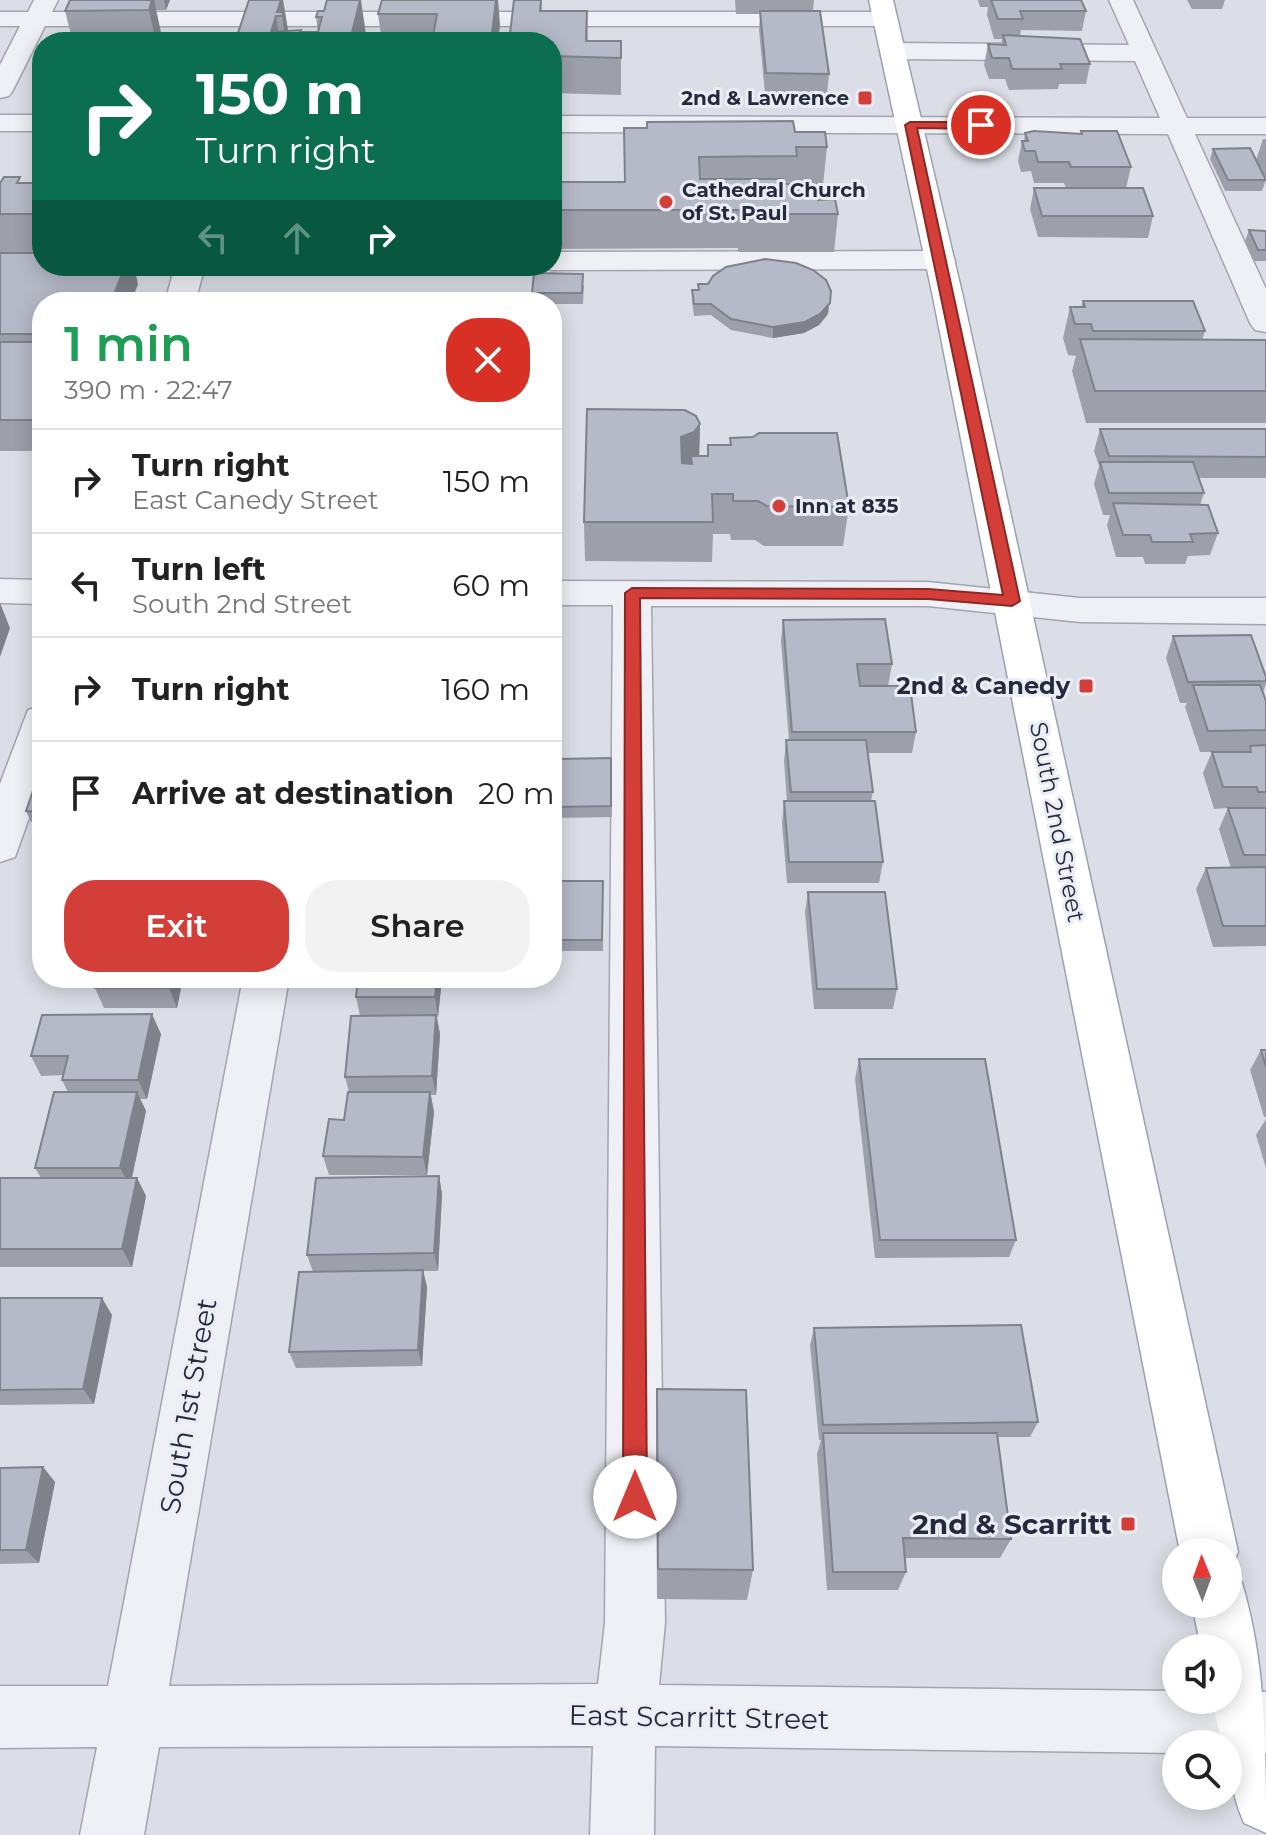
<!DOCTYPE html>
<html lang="en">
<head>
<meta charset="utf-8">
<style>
  :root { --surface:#fff; --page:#f2f2f2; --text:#222; --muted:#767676; --line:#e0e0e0; --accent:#d43e39 }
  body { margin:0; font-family:Montserrat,sans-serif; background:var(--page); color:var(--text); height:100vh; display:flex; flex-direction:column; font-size:30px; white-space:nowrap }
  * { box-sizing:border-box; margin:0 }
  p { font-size:26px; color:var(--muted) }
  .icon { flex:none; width:44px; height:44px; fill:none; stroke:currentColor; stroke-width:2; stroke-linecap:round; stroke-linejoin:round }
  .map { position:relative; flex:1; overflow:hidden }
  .details { position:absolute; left:32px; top:292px; width:530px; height:696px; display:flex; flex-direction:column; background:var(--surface); border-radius:32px; box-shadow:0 4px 20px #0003 }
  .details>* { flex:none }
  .hud { position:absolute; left:32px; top:32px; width:530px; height:244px; border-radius:32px; box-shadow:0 4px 20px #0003; background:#0b6e4f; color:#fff; overflow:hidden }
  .needle { width:52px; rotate:359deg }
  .tools { position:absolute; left:1162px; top:1538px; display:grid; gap:16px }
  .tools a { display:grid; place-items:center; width:80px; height:80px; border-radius:50%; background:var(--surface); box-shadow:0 4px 20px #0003; font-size:40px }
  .pin { position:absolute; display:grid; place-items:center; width:68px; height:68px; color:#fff; margin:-34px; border:4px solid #fff; border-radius:50%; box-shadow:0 2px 8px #0007 }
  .me { position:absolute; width:88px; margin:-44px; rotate:0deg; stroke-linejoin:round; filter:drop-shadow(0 0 6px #0008) }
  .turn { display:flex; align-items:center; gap:28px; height:168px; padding:0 32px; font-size:36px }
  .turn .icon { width:104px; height:104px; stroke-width:2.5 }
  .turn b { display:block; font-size:56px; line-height:68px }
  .lanes { display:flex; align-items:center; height:76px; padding:0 32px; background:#0003; justify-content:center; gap:40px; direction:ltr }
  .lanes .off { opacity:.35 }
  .round { display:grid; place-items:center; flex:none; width:84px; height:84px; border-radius:32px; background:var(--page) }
  .headline { display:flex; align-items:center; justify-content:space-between; height:136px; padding:0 32px }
  h1 { font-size:48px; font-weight:600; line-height:60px; color:#1e9e55 }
  .button { display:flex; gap:16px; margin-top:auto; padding:16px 32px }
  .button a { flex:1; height:92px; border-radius:32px; background:var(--accent); color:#fff; font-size:32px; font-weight:600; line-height:92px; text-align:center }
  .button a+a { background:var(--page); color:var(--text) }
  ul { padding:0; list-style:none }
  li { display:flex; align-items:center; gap:24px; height:104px; padding:0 32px; border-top:2px solid var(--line) }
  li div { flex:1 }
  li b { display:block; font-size:30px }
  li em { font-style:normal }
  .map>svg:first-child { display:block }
</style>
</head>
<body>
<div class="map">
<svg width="1266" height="1835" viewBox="0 0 1266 1835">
  <rect width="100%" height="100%" fill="#dcdee7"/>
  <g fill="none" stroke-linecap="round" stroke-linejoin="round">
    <defs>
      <path id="minor" d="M34,0H58L52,12H885L894,14L897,19L894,24L885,26H45L13,90L9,96L0,98V65L20,26H0V12H28Z
        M1109,0H1133L1187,118H1266V134H1195L1266,289V332L1255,330L1250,323L1168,134L552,132V116L1160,118L1135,61L893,59L884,56L880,51L884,46L893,43L1129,45Z
        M0,115H42V131H0Z
        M940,251L951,254L955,260L951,266L940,269L552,270L541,266H552V252Z
        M175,266H205L195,302H165Z
        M0,579L42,580V604L0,603Z
        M552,581L928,582L1080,598H1266V624L1080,622L928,606H651L665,1623L659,1685L1176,1691V1700H1228V1692H1266V1754L1228,1753V1744H1176V1753L655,1746L654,1835H590L593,1746L159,1747L144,1835H80L97,1747L0,1748V1686H108L243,978H289L169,1686L598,1684L605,1623L613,605H552Z
        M42,706V782L15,857L0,862V784L28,710Z"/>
      <path id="major" d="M869,0H893L963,297L1238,1552L1228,1573V1552H1180L933,297Z
        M1228,1577L1242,1583C1266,1663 1266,1748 1266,1833L1244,1823C1233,1797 1228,1773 1228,1744H1222L1212,1700H1228V1648H1201L1192,1604H1228Z"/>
    </defs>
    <use href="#minor" stroke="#a1a4b1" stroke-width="3"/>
    <use href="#major" stroke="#9ba0b3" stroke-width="3"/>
    <use href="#minor" fill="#eff0f5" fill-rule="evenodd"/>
    <use href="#major" fill="#fff" fill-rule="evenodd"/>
  </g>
  <path fill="#9d9fab" d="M70,0H170L166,10H156L161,33L159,42H73L65,11Z
    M249,0H283L288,31L301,30V32H318L316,17L318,11L367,42H235Z
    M382,0L500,24L498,42H382L378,14Z
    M542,0V11H587L588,41H621V95L552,93V42H509Z
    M735,0H814L813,11L829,74L827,94H765L759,30L760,14H736Z
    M978,0H1081L1086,11L1082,31L1021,30L1020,36L1090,64L1086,84H1059L1058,89L1009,90L1005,79H989L984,65L988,44L1001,45L1002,39H994L987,15L988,7H980Z
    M1187,0H1225L1222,9H1192Z
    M624,128L795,132L827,147L823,185H816L818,200L838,214L834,252H738V248L552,249V182H624Z
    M1081,131L1131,167L1126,188L1153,216L1148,238L1038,237L1030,209L1034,188H1066L1064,183H1034L1031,171L1021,172L1018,161L1022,141H1024L1025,133L1080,134Z
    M1263,139H1266V179L1256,160Z
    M1213,149L1266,180L1262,191H1225L1210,159Z
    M0,183H42V253H0Z
    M1249,230L1266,231V261H1254L1245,241Z
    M0,253L138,284L131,302H42V451H0Z
    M584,285L583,304H552V302H533L532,293Z
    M692,290L828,314L819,325L804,333L773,338L731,330L711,315L694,316L692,301Z
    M1083,301L1205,331L1202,340H1266V423H1086L1072,371L1076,356L1068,355L1063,338L1070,307H1081Z
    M700,424L699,456H707L708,445H730V438L849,507L843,546H764L755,540H731L730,534H713L712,562L585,561L584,522Z
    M1100,429L1266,457V478H1199L1204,493L1200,505L1218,533L1210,555L1188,556L1185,564H1145L1143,557H1116L1107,525L1110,515H1103L1094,484L1099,466L1094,451Z
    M783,620L892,664L888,686L860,685L916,732L912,753H868L873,792L871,801L883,862L879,883H787L782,823L784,801H787L784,761L786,740H789L781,641Z
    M1173,636L1266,677V684L1263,692L1266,701V946L1213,947L1196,889L1206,868H1231L1219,829L1228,808L1214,809L1203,773L1212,752H1200L1185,707L1187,703H1180L1166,658Z
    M611,758L612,817L557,818L556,807Z
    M42,788V822H31L26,811Z
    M552,881H603V951H552Z
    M808,892L897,989L893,1009H814L805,912Z
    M183,978L177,1008H104L95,988Z
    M358,978H442L438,1017H437L440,1034L436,1095H431L434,1112L427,1175H329L323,1156L344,1120L349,1092L345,1077L360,1016L356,997Z
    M161,1034L147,1099H140L146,1111L132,1178H137L146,1196L132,1267H0V1178H41L35,1168L68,1092L62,1080L63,1075L41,1076L31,1056Z
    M1261,1050H1266V1117H1264L1250,1070Z
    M859,1059L1016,1240L1009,1257L875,1258L855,1079Z
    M1266,1119V1168L1256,1135Z
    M439,1176L442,1194L438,1271H423L427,1287L422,1366L296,1368L289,1352L313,1272L307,1255Z
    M0,1298L112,1315L94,1404L0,1405Z
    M814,1328L1038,1422L1030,1437H997L1011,1539L1000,1558H905L906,1572L898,1590H827L817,1454L821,1440H819L810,1345Z
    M657,1389L753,1570L747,1600L657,1599L656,1426Z
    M43,1467L55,1482L39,1563L0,1564V1468Z"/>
  <path fill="#7f828b" d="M152,0H154L161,33L159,42H156L149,10Z
    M164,0H170L166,10Z
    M281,0H283L290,42H286L282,16L277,12Z
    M360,0H361L367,42H350Z
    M496,0H498L500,24L498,42H491Z
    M276,16L280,42L271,32Z
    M125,266H134L138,284L131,302H111Z
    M831,291L828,314L819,325L804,333L773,338V327Z
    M700,424L699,464L691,456V473L679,476L681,437Z
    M0,603L10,628L0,657Z
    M171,978H183L177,1008L169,988Z
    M437,978H442L438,1017L435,997Z
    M152,1014L161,1034L147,1099L138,1080Z
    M436,1015L440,1034L436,1095L432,1076Z
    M137,1092L146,1111L130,1186L120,1168Z
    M430,1092L434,1112L427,1175L423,1157Z
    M439,1176L442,1194L438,1271L434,1253Z
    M137,1178L146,1196L132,1267L122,1249Z
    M423,1270L427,1287L422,1366L418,1350Z
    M102,1298L112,1315L94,1404L83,1389Z
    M43,1467L55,1482L39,1563L26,1550Z"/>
  <path fill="#b6b9c7" stroke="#7f828b" stroke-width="2" d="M70,0H152L149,10L65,11Z
    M249,0H281L277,12H283L282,16H276L271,32L301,30L300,32H318L322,17H316L318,11H324L327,0H360L350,41H346L345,42H235Z
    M382,0H496L491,42H432L437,14H378Z
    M514,0H541L540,11H587L586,41H621V58L552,56V42H509Z
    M991,0H1081L1086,11H1020L1023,19H998Z
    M760,11H820L829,74L766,73Z
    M1003,35L1080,39L1090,64H1060L1062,69H1012L1009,58H992L988,44L1006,45Z
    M192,37H234L232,42H190Z
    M793,121L795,132H825L827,147H796L797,156L699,157L700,179H783V184H816L818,200L835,199L838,214H740V210H552V182H625L624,128H647V122Z
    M1034,131L1082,134L1081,131H1117L1131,167H1071L1069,162H1038L1035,151H1025L1022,141H1028L1025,133Z
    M1250,148L1266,180H1228L1213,149Z
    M4,177H20L17,183H42V214H0V183Z
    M1034,188H1143L1153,216H1042Z
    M1249,230L1266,231V250H1258Z
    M0,253H42V266H125L111,302H42V334H0Z
    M765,259L796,263L813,270L826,280L831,291L830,303L820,314L805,322L773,327L731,319L711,304H694L692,290H699L698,284H708L713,276L726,267Z
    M534,273L583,274L582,293H532Z
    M1083,301H1193L1205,331H1093L1091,324H1075L1070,307H1085Z
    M1080,339L1266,340V391H1095Z
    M0,342H42V420H0Z
    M587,409L685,410L696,416L700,424L694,432L681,437L682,463L692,464L691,456H708V445H731L730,438L753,437L759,433H837L849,507L767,506L758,501H733V494H712L713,522H584Z
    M1100,429H1266V457L1109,456Z
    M1100,462H1193L1204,493H1109Z
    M1113,503L1208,505L1218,533L1190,534L1193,542H1152L1150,535H1123Z
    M885,619L892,664H857L860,686H910L916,732H792L783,620Z
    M1251,635L1266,677V681L1188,682L1173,636Z
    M1193,685H1260L1266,701V730L1208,731Z
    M786,740H866L873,792H791Z
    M1266,745V792H1258L1257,787H1223L1212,752H1251L1250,746Z
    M611,758V806L556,807L558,759Z
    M34,788H42V812L26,811Z
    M784,801H875L883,862H789Z
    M1228,808H1266V855H1244Z
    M1266,867V926H1223L1206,868Z
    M552,881H603L602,940H552Z
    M808,892H885L897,989H817Z
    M97,978H171L169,988H95Z
    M358,978H437L435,997H356Z
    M152,1014L138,1080H62L68,1056H31L42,1015Z
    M436,1015L432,1076L345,1077L351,1016Z
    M1261,1050H1266V1067Z
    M859,1059H985L1016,1240H880Z
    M54,1092H137L120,1168H35Z
    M348,1092H430L423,1157L323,1156L329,1119L344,1120Z
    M439,1176L434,1253L307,1255L316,1178Z
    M0,1178H137L122,1249H0Z
    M423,1270L418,1350L289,1352L299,1272Z
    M0,1298H102L83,1389L0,1390Z
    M1021,1325L1038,1422L823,1425L814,1328Z
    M657,1389L746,1390L753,1570L658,1569Z
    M823,1433H997L1011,1539L903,1538L906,1572H833Z
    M43,1467L26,1550H0V1468Z"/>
  <path fill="#d43e39" stroke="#8a2825" stroke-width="2" d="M910,122H981L987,125L981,129L917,128L1020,601L1012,606L928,599L640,598L647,1497L643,1505L635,1508L627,1505L623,1497L625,593L632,588L928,589L1003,595L905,125Z"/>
  <g fill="#d43e39" stroke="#ebedf5" stroke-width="3">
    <rect x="857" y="90" width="16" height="16" rx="4"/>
    <circle cx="666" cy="202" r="8"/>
    <circle cx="779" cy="506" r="8"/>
    <rect x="1078" y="678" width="16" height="16" rx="4"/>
    <rect x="1120" y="1516" width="16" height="16" rx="4"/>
  </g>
  <g text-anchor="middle" stroke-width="6" stroke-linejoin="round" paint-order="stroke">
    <g font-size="20" font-weight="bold" fill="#252a3e" stroke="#ebedf5" text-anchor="start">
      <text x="849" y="105" text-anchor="end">2nd &amp; Lawrence</text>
      <text x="682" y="197">Cathedral Church<tspan x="682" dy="23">of St. Paul</tspan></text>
      <text x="795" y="513">Inn at 835</text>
    </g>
    <g font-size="24" font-weight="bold" fill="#252a3e" stroke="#ebedf5" text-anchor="end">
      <text x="1070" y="694">2nd &amp; Canedy</text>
    </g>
    <g font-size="24" fill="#252a3e" stroke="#ebedf5">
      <text transform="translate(1057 822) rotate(79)" y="8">South 2nd Street</text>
    </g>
    <g font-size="28" fill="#252a3e" stroke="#ebedf5">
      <text transform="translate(188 1406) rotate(-80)" y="10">South 1st Street</text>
      <text transform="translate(699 1717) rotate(1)" y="10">East Scarritt Street</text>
    </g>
    <g font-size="28" font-weight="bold" fill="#252a3e" stroke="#ebedf5" text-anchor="end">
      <text x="1112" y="1534">2nd &amp; Scarritt</text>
    </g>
  </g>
</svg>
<div class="tools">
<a><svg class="needle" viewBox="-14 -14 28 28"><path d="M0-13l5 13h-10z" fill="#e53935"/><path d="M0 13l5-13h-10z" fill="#767676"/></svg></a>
<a><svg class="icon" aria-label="sound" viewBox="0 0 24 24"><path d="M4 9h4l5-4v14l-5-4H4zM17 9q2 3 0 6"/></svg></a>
<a><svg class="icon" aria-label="search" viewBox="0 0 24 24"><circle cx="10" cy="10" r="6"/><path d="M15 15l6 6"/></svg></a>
</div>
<div class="pin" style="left:981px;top:125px;background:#d93025"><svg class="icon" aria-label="arrive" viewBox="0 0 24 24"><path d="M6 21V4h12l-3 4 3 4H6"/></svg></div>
<svg class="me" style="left:635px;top:1497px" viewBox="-20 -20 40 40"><circle r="19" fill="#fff"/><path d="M0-13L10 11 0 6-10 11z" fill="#d43e39"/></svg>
<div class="hud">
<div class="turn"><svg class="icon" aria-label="right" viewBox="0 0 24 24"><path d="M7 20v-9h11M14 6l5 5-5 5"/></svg><div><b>150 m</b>Turn right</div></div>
<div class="lanes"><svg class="icon off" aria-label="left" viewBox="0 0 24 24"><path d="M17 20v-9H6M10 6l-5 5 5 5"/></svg><svg class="icon off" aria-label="ahead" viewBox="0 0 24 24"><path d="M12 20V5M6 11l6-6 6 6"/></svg><svg class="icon" aria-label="right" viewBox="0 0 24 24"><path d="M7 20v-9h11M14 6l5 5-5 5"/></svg></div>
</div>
<section class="details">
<div class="headline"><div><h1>1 min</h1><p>390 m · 22:47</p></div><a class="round" style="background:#d93025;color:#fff"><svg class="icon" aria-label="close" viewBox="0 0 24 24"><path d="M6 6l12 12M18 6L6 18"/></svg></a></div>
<ul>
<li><svg class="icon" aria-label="right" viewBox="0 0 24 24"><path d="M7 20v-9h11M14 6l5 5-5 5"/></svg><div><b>Turn right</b><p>East Canedy Street</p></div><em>150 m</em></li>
<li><svg class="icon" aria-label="left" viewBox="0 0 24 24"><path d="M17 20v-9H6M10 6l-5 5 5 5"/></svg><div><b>Turn left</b><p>South 2nd Street</p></div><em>60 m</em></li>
<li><svg class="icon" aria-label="right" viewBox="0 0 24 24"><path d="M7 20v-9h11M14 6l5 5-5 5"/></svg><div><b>Turn right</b></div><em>160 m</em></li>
<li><svg class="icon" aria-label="arrive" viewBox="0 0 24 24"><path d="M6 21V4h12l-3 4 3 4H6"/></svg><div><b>Arrive at destination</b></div><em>20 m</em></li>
</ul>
<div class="button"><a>Exit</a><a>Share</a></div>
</section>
</div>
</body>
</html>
